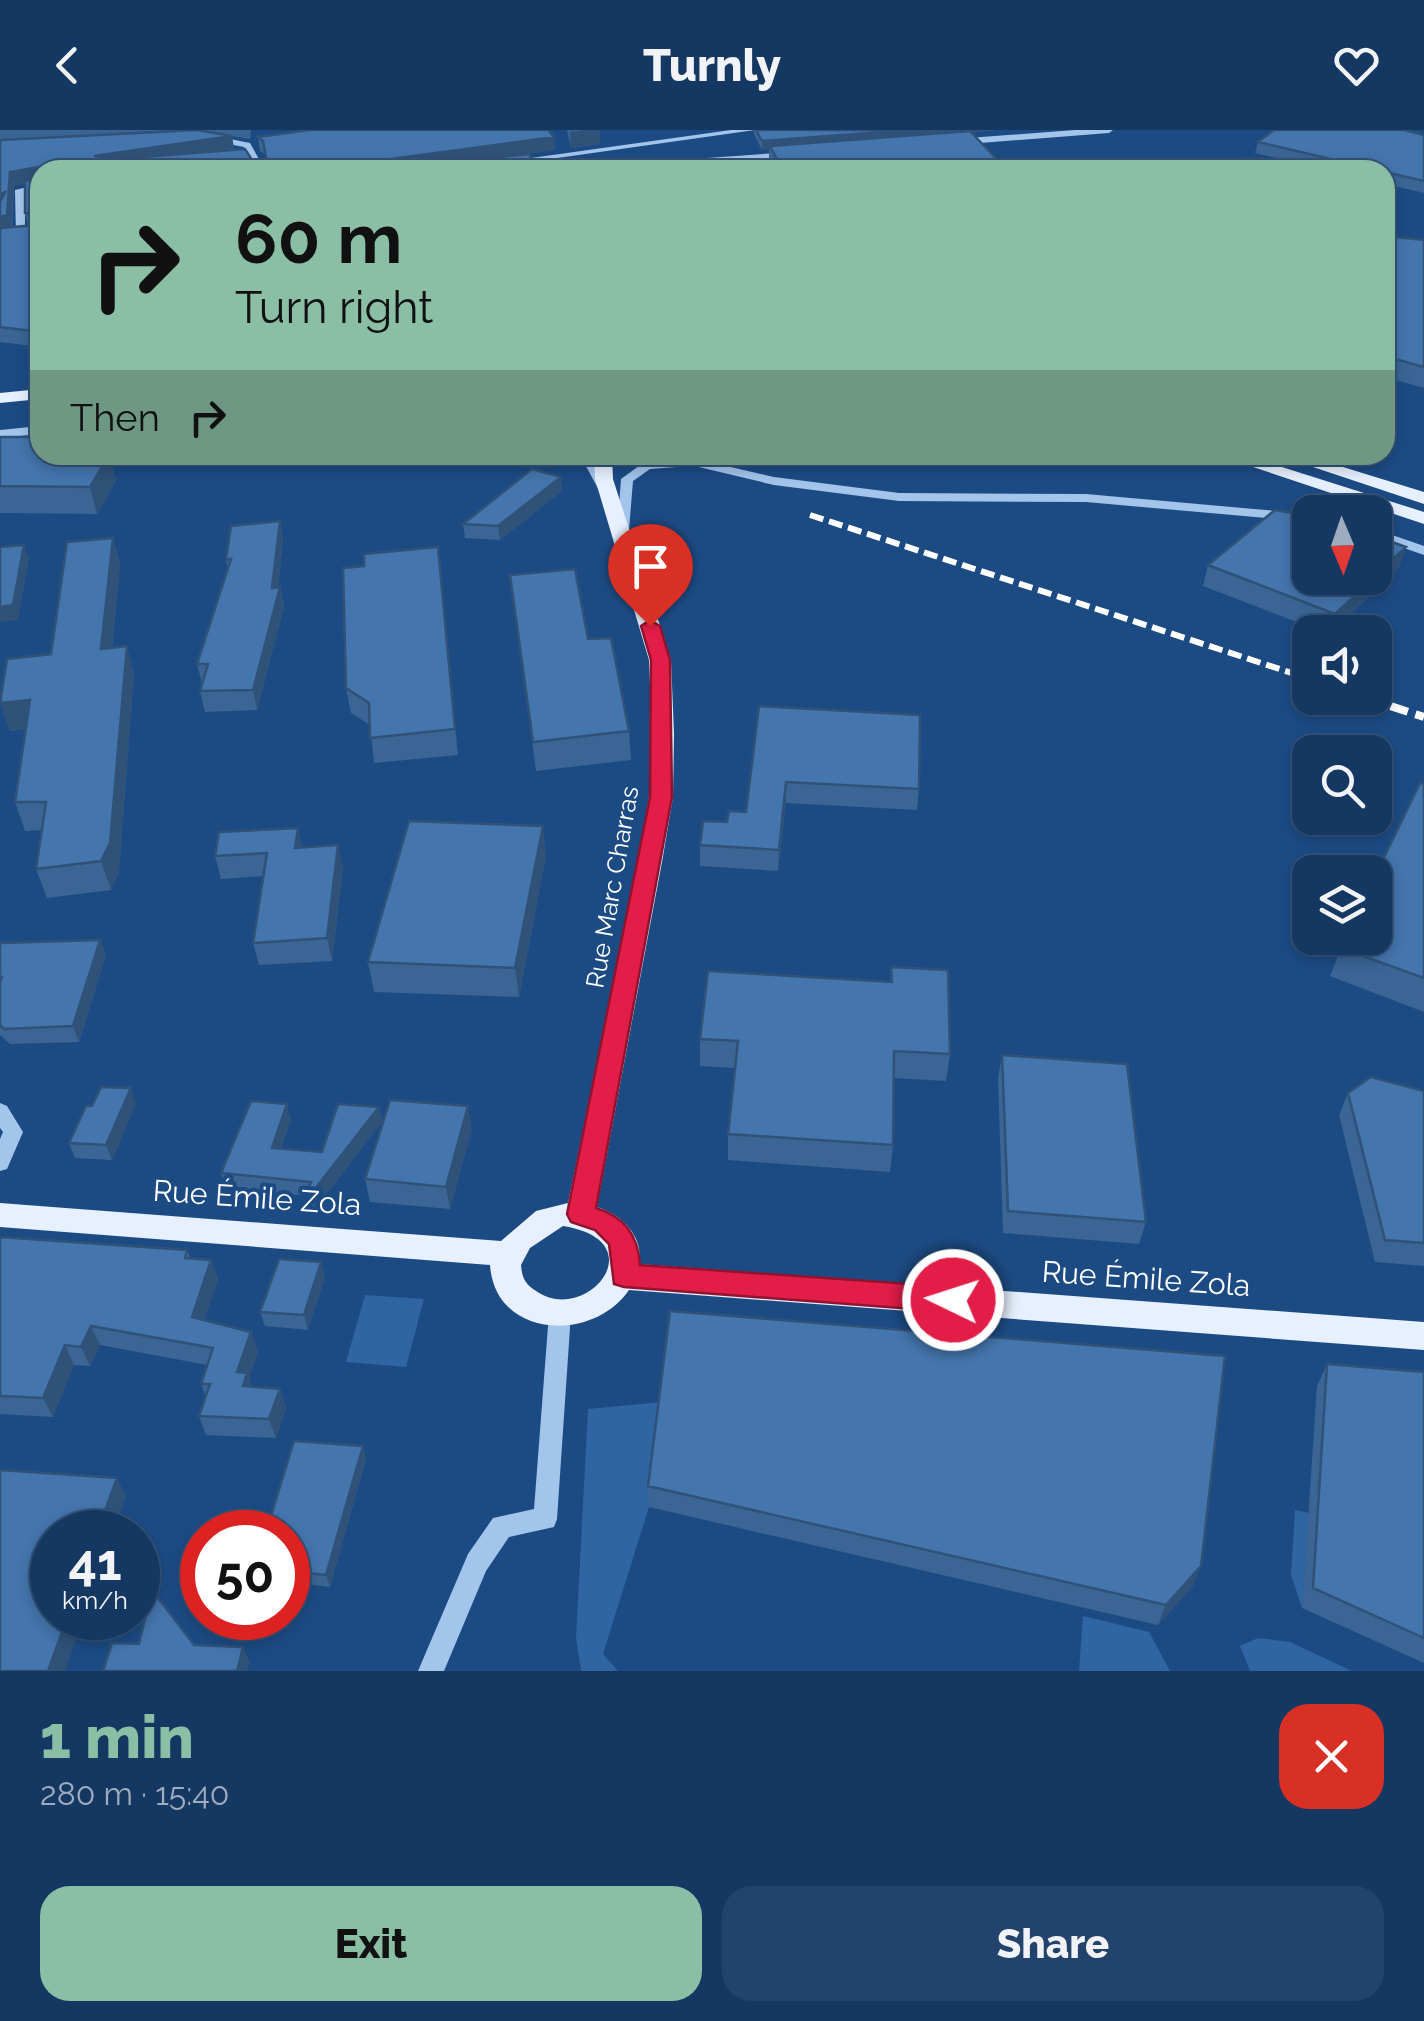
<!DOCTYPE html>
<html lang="en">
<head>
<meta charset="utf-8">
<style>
  :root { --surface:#153863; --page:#22436c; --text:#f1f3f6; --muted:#9dacbe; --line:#345278; --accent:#8abfa5 }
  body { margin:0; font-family:Raleway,sans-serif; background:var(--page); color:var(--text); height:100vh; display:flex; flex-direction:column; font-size:38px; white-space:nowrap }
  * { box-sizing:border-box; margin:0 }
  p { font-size:32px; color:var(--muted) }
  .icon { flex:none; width:55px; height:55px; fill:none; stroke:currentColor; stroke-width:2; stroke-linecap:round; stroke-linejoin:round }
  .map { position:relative; height:1541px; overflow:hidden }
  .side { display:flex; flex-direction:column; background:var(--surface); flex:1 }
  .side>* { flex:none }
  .guide { position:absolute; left:30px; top:30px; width:1365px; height:305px; border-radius:30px; box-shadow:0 5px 15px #0003,0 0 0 2px var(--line); background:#8abfa5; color:#111; overflow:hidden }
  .needle { width:65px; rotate:178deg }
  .fabs { position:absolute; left:1292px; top:365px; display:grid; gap:20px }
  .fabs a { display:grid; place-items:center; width:100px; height:100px; border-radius:20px; background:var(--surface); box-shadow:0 5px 15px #0003,0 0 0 2px var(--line); font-size:50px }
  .speed { position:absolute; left:30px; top:1380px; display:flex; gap:20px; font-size:50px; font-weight:700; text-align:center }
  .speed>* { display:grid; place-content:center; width:130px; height:130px; border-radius:50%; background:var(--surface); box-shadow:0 5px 15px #0003,0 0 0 2px var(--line); line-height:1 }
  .speed small { font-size:25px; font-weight:400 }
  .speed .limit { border:15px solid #d22; background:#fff; color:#111 }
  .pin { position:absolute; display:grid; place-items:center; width:85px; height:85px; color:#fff; margin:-102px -42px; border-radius:50% 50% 50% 0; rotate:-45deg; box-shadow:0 0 10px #0007 }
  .pin .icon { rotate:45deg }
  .me { position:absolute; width:110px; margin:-55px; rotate:274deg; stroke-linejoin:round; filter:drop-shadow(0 0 8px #0008) }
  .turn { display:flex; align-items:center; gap:35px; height:210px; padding:0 40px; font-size:45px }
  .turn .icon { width:130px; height:130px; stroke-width:2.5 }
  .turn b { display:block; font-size:70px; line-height:85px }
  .then { display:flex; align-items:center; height:95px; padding:0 40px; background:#0003; gap:20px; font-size:38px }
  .round { display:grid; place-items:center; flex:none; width:105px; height:105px; border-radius:30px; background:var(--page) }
  .overview { display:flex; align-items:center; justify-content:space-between; height:170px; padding:0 40px }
  h1 { font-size:60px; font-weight:800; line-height:75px; color:var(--accent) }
  .button { display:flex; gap:20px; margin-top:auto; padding:20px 40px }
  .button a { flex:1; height:115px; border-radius:30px; background:var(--accent); color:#111; font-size:40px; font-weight:800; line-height:115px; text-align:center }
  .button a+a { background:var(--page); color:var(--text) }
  header { display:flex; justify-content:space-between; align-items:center; height:130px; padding:0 40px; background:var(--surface); font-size:45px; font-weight:800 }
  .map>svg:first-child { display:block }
</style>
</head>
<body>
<header><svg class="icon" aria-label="back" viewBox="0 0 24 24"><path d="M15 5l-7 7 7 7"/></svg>Turnly<svg class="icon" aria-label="heart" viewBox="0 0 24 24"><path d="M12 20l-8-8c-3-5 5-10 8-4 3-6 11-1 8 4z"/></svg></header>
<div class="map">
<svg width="1424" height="1541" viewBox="0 0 1424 1541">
  <rect width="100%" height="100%" fill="#1c4b84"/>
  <path fill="#2f65a2" d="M365,1165L424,1169L406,1237L346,1232Z
    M662,1272L649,1377L603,1524L618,1541H581L576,1508L588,1279Z
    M1295,1380L1309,1383L1302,1478L1291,1445Z
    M1083,1486L1149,1502L1170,1541H1079Z
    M1258,1508L1290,1512L1352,1541H1250L1240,1516Z"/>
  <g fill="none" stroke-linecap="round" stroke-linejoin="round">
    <path fill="#a3c4eb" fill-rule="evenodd" d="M731,0H755L508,35L503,32Z
      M1075,0H1113L1109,3L955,15L951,12L955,9Z
      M210,5L250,13L265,40H255L244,17L207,10Z
      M792,22V26L789,27L615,40H574L579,37Z
      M40,54V60L25,62V105L16,107L15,60Z
      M40,296V304L0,308V300Z
      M580,325H592L613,363L612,366H602Z
      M657,325H679L774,347L899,363L1086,364L1310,384V392L1086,372L899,371L774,355L682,333L676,337L650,339L633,351L629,400L627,403H617L621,349L643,333L668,330Z
      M1375,399L1424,416V425L1375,408Z
      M0,973L7,976L23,1002L7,1039L0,1041V1009L3,1002L0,998Z
      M560,1173L568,1176L571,1183L557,1389L554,1397L509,1407L486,1441L444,1541H418L468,1424L493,1388L534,1379L549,1183L552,1176Z"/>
    <path fill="#e7f0fe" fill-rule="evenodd" d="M40,259V269L0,273V263Z
      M594,325H612L613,349L671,530L674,604L673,667L662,732L597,1077C622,1085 644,1106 639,1134L1424,1192V1220L629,1160C593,1213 495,1209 490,1135L0,1097V1073L501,1111L536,1081L568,1073L638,732L649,667L652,604L649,530L595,349ZM563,1096C657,1111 586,1196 536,1161C525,1154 522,1148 521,1135L530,1118Z
      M1217,325H1244L1424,382V394Z
      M1277,325H1304L1424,362V374Z"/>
    <path stroke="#fff" stroke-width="6" stroke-dasharray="14 6" stroke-linecap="butt" d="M810,385L1310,549"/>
    <path stroke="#fff" stroke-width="8" stroke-dasharray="18 8" stroke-linecap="butt" d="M1366,568L1424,587"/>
  </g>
  <path fill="#3a6595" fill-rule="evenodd" d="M0,0H251L250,9L232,6L234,19L252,30H263L266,27L265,24L260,21L258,7L306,0H548L554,7L555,20L416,40H40V217L0,212ZM25,54V83L28,96L12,97L14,56Z
    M567,0H600V14L571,18Z
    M754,0H995L971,3L1007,40L772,37L769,32V19L762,20L754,4Z
    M1424,5V63L1385,54V40H1327L1255,23L1258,12Z
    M1385,106L1424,110V258L1385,247Z
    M0,307L40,325H109L116,351L97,384L0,383Z
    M562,361L500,410L465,408L463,394Z
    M280,391L283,410L278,457H280L284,477L257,580L205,582L200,561L202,553L197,534L228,439L226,430Z
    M113,408L120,434L112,517L134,543L119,741L111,760L47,768L36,739L42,700L25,701L15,672L26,599L10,601L0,573L51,524Z
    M438,417L458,625L374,633L370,595L351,583L346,558L364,436Z
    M1208,435L1399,438L1331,502H1323L1203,456Z
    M510,445L588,509L629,601L631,630L536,641Z
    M759,576L919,659L917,680L786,673L778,741L700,736V715L727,692L746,682Z
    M1424,654V882L1330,846L1341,818Z
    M302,717L343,738L332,831L259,835L253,813L264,746L221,749L215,726Z
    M546,726L519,867L374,862L368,832Z
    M100,810L106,825L79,912L10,914L0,905V813Z
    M891,837L950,924L946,951L893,948V1015L890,1042L728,1030V1004L735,938L700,936V909L890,852Z
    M1002,925L1146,1092L1139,1114L1003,1103L998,948Z
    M1424,961V1136L1375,1132L1339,985L1348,963Z
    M136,974L112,1030L75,1028L69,1013L92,976Z
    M379,977L382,992L315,1079L311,1077L308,1066L226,1058L221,1043L291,989L281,1018L322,1022Z
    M472,999L450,1079L370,1072L365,1049Z
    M0,1107L187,1120L190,1128L211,1130L218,1149L204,1190L251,1202L258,1222L249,1248L252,1257L280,1259L286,1278L276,1308L206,1305L199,1286L206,1267L201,1254L207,1235L100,1215L90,1236L74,1235L53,1287L0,1284Z
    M325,1147L308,1200L265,1196L260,1182Z
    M1327,1234L1424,1242V1533L1302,1478L1317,1256Z
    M366,1329L330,1457L288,1452V1402Z
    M648,1356L1193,1456L1158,1495L649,1377Z"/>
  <path fill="#305279" d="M585,0H600V14L571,18L570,2Z
    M909,0H995L956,5L770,16L769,19L762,20V11Z
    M232,6L234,19L99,40L94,26Z
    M554,7L555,20L416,40H378L376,31Z
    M39,37L40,52L14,56L11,100L0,102V65L10,42Z
    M109,325L116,351L97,384L90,357Z
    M236,325H300L237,332Z
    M561,347L562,361L500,410L498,396Z
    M280,391L283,410L277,469L280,457L284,477L257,580L253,560L272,458Z
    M113,408L120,434L109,546L101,519Z
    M24,415L29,429L18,490L0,492V477Z
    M438,417L441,441L458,625L455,599Z
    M1406,417L1399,438L1330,502L1335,484Z
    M127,516L134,543L119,741L111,760L101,731Z
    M30,570L40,597L10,601L0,573Z
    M786,652V673L778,741L779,720Z
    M543,696L546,726L519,867L515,838Z
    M298,698L303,720L295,718Z
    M338,715L343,738L332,831L327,808Z
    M100,810L106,825L79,912L73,896Z
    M131,958L136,974L112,1030L106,1015Z
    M287,974L291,989L276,1032L272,1018Z
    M468,976L472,999L450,1079L446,1057Z
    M379,977L382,992L315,1079L311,1064Z
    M211,1130L218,1149L199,1207L192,1187Z
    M321,1132L325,1147L308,1200L304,1185Z
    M91,1196L100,1215L90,1236L81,1217Z
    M251,1202L258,1222L249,1248L254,1262L249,1275L237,1242Z
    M65,1215L74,1235L53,1287L43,1268Z
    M280,1259L286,1278L276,1308L269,1289Z
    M363,1316L366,1329L330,1457L326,1445Z
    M117,1348L126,1366L113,1402H97Z
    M1201,1436L1193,1456L1158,1495L1166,1475Z
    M67,1488H84L65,1541H48Z
    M243,1517L250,1532L247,1541H237Z"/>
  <path fill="#4475ad" stroke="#305279" stroke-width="2.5" d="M197,0L232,6L94,26L117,29L245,19L252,30H263L266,27L263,11L258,7L309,0H548L554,7L376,31L382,40H40V202L0,197V98L36,95L40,85L25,83V51L39,48V37L10,42L7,85L0,87V72L6,61L0,65V10Z
    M756,0H909L762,11Z
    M1274,0H1404L1424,5V51L1385,42V40H1377L1258,12Z
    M970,1L1007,40H738L781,37L770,16Z
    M530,24L532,40H446V32Z
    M1262,28L1274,40H1099L1095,35Z
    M1385,106L1424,110V237L1385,226Z
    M0,307H40V325H109L90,357L0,356Z
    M532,339L561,347L498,396L463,394Z
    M1275,380L1310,386V448H1374L1335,484L1208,435Z
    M280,391L272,458L280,457L253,560L200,561L208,534H197L231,429L226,430L231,396Z
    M1375,406L1406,417L1375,446Z
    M113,408L101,519L127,516L110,713L101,731L36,739L46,672H15L30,570L0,573L7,529L51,524L67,412Z
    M24,415L13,475L0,477V417Z
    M438,417L455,599L370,608L369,573L346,558L343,438L364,436V424Z
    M575,439L588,509L611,508L629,601L533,612L510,445Z
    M759,576L920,585L919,659L786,652L779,720L700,715L703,691L727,692L729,681L746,682Z
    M1420,653L1424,654V848L1341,818L1346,808H1375V746Z
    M409,691L543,696L515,838L368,832Z
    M298,698L295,718L338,715L327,808L253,813L267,723L215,726L219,702Z
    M100,810L73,896L4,899L0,895V853L2,847H0V813Z
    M891,837L948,840L950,924L894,921L893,1015L728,1004L738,911L700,909L708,841L892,852Z
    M1002,925L1127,934L1146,1092L1008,1081Z
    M1371,947L1424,961V1113L1385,1110L1348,963Z
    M101,957L131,958L106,1015L69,1013L86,976H92Z
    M390,970L468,976L446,1057L365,1049Z
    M251,971L287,974L272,1018L322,1022L338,974L379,977L311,1064L307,1062L311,1052L221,1043Z
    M0,1107L187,1120L185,1128L211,1130L192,1187L251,1202L237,1242L247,1243L243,1256L280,1259L269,1289L199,1286L210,1254H201L213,1218L91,1196L81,1217L65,1215L43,1268L0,1266Z
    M279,1129L321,1132L304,1185L260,1182Z
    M670,1181L1225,1226L1201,1436L1166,1475L648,1356Z
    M1327,1234L1424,1242V1508L1313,1458Z
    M294,1311L363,1316L326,1445L288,1441V1402H266Z
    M0,1340L117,1348L97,1402H52V1488H67L48,1541H0Z
    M152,1460L194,1515L243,1517L237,1541H103L112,1513L139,1514Z"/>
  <path fill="#e11d48" stroke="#92132f" stroke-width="2.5" d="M650,490L660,496L670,530L672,667L596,1078C624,1087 638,1104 640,1135L953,1157L963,1161L967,1170L963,1178L953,1182L624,1157L614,1154L609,1114L595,1100L571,1092L567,1084L650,667L651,530L641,496Z"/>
  <g text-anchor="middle" stroke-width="8" stroke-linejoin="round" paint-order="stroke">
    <g font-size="25" fill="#fff" stroke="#1c4b84">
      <text transform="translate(612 757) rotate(-80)" y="9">Rue Marc Charras</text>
    </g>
    <g font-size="30" fill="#fff" stroke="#1c4b84">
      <text transform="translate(257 1068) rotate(4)" y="10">Rue Émile Zola</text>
      <text transform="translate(1146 1149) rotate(4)" y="10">Rue Émile Zola</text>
    </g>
  </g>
</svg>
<div class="fabs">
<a><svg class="needle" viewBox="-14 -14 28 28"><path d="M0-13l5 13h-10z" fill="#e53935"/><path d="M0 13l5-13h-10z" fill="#9dacbe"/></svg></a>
<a><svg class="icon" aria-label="sound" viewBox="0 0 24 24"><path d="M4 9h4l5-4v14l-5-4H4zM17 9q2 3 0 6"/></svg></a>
<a><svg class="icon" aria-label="search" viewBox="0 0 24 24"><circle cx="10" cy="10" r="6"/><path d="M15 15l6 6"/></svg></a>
<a><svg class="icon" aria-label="layers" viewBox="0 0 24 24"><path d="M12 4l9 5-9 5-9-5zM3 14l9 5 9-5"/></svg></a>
</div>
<div class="speed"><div>41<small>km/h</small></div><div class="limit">50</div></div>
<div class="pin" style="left:650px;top:496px;background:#d93025"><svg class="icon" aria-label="arrive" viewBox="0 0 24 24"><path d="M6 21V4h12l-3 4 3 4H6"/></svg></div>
<svg class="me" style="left:953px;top:1170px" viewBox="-20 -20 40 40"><circle r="17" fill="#e11d48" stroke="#fff" stroke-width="3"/><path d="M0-11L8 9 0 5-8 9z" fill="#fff"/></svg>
<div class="guide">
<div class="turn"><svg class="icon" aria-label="right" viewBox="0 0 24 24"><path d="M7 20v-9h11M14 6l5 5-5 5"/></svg><div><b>60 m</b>Turn right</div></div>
<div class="then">Then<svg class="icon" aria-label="right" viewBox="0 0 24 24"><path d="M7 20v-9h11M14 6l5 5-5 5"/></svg></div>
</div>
</div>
<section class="side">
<div class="overview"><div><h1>1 min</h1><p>280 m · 15:40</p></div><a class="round" style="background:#d93025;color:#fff"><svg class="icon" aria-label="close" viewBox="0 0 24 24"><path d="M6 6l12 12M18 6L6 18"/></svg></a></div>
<div class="button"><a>Exit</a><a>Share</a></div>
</section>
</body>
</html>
